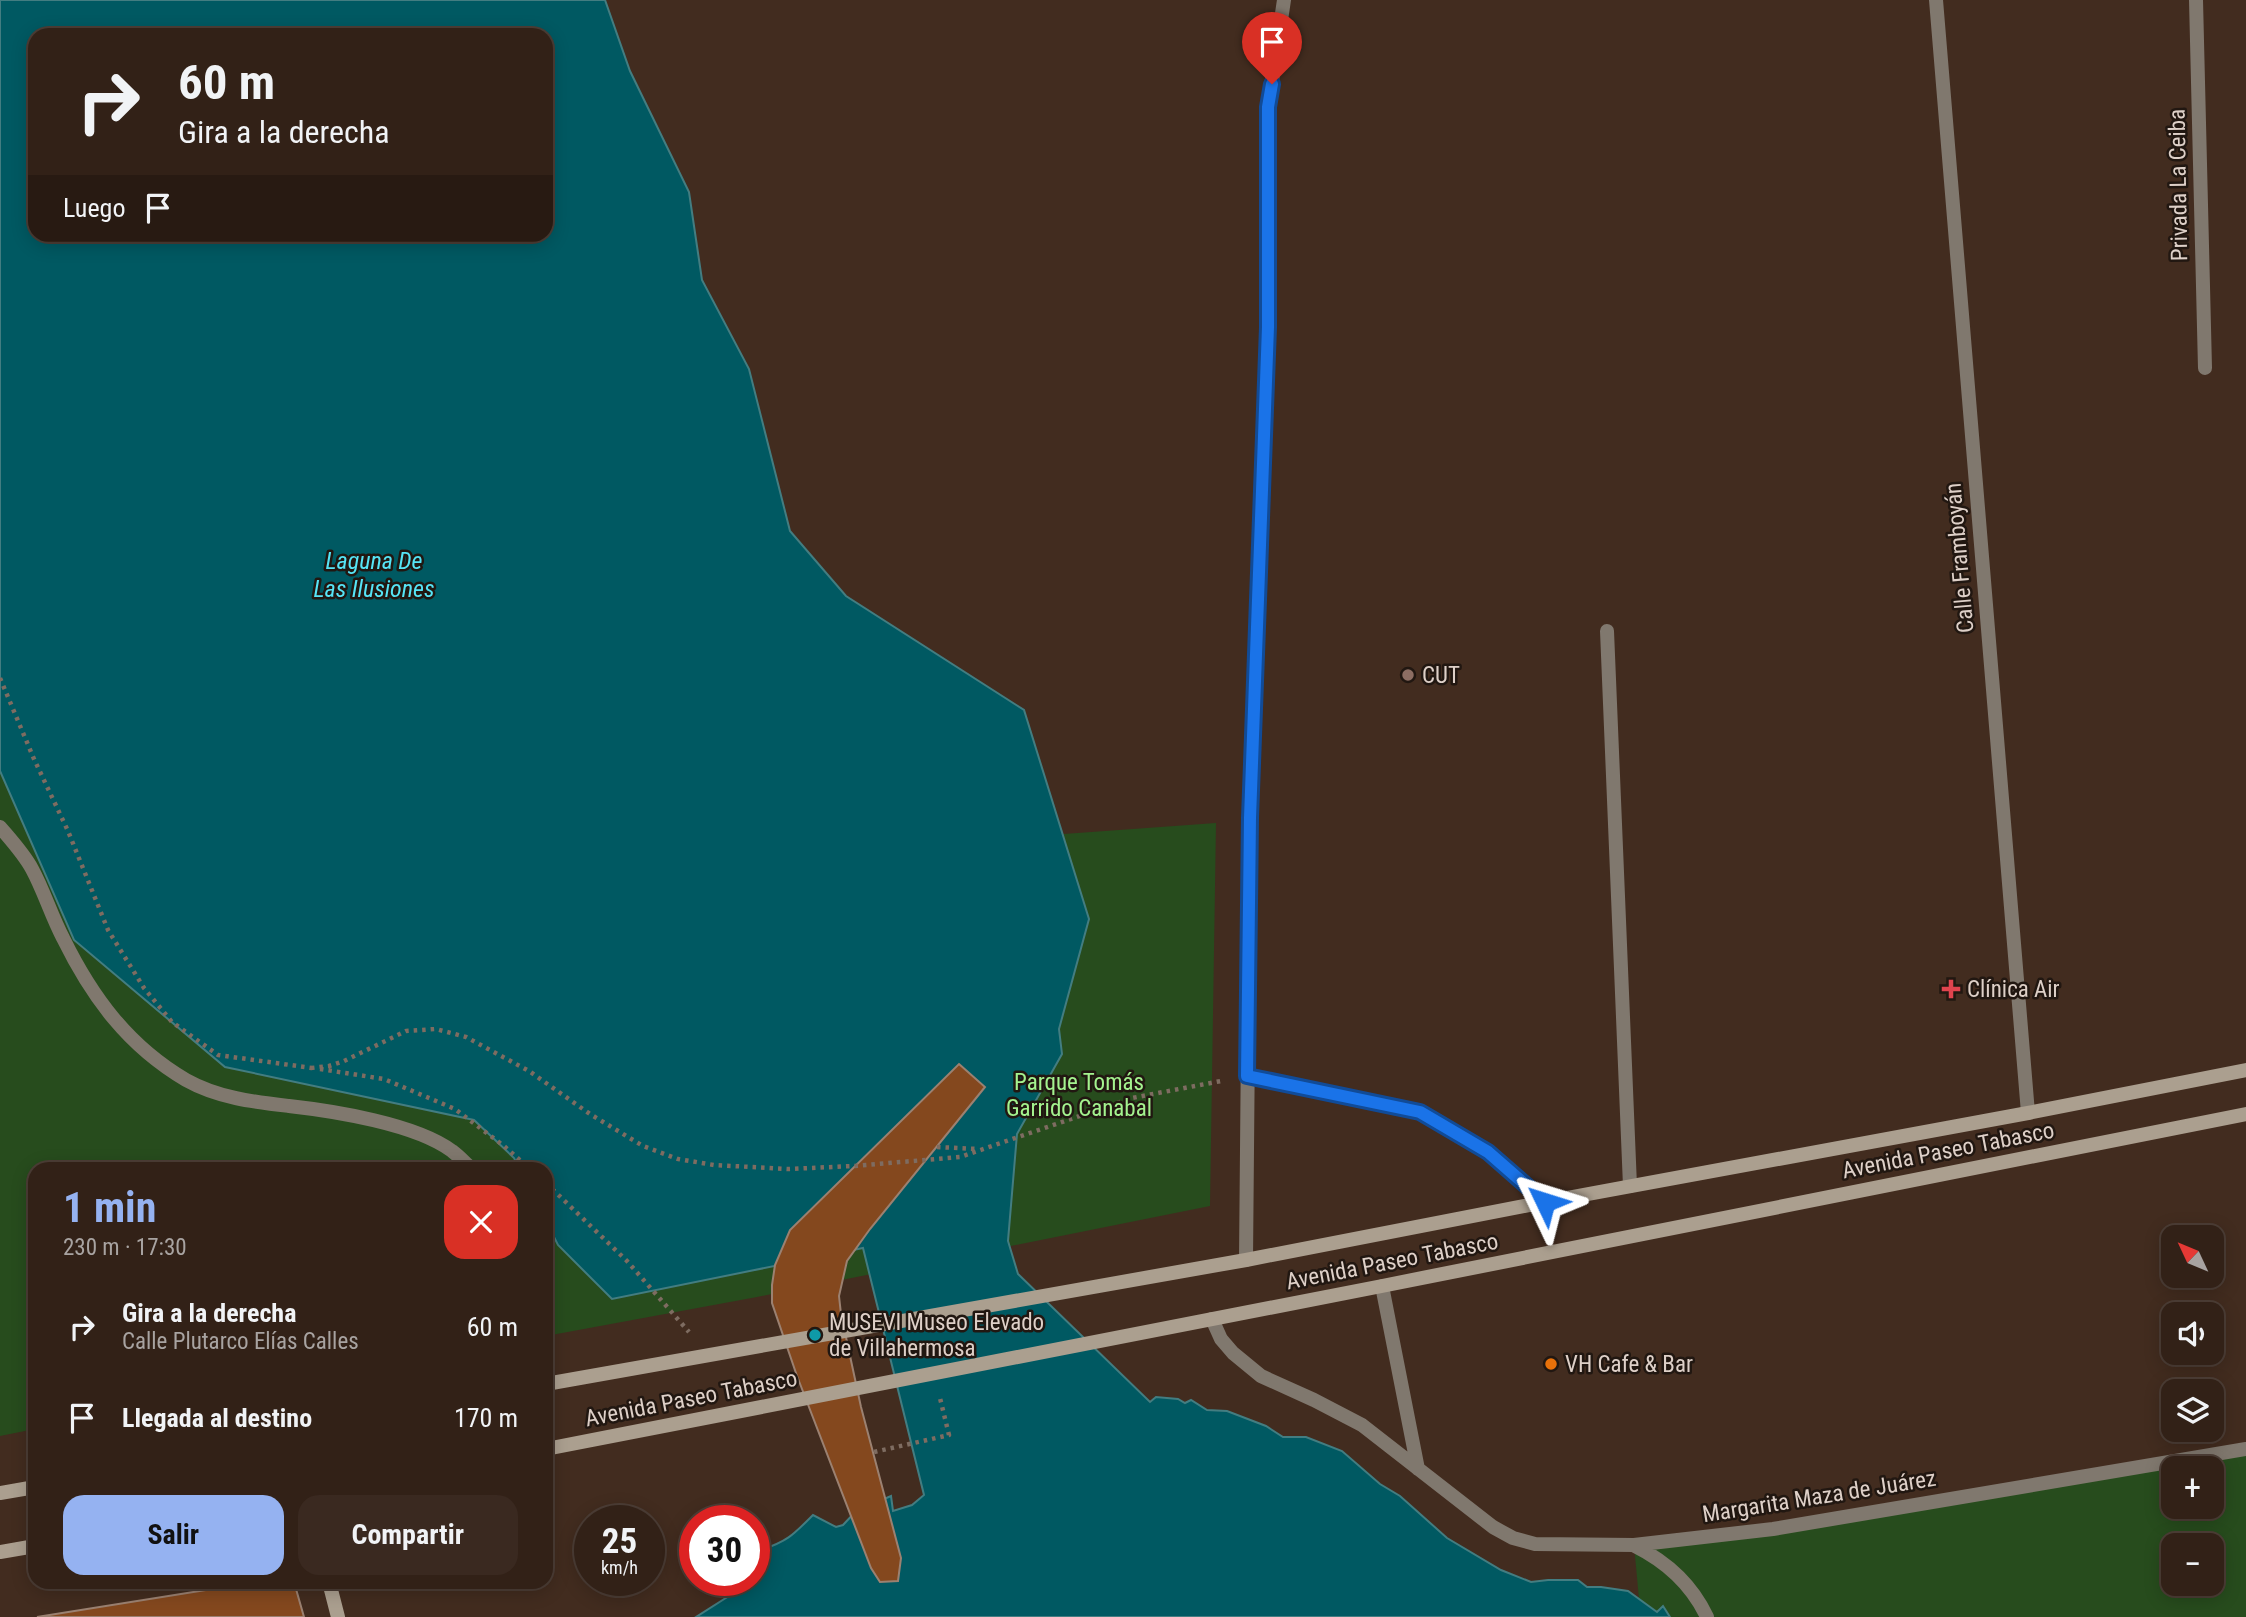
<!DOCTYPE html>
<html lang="es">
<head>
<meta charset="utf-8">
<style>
  :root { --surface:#322117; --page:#3a2920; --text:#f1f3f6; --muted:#a8a3a1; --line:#4d3e36; --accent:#95b2f1 }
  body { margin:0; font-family:"Roboto Condensed",sans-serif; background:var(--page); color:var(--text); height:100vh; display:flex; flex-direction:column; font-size:26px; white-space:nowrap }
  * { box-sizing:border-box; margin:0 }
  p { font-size:23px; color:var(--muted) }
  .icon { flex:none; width:38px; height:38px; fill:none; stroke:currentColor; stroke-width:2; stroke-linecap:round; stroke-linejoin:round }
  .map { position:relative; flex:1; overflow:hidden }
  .panel { position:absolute; left:28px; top:1162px; width:525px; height:427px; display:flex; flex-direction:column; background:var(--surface); border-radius:21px; box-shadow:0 4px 18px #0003,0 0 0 2px var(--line) }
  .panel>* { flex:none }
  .guide { position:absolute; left:28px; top:28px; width:525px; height:214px; border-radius:21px; box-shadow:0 4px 18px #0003,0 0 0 2px var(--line); background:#322117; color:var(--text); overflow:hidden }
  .needle { width:46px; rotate:314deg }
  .fabs { position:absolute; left:2161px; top:1225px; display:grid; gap:14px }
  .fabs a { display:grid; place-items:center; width:63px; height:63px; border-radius:14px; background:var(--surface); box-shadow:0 4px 18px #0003,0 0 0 2px var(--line); font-size:35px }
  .speed { position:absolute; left:574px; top:1505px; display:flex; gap:14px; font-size:35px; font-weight:700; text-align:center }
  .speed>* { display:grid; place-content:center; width:91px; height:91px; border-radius:50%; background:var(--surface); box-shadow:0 4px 18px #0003,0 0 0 2px var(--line); line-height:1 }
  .speed small { font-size:18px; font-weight:400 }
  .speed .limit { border:10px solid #d22; background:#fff; color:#111 }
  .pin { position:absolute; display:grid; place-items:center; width:60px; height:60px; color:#fff; margin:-72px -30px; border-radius:50% 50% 50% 0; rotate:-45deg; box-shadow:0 0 7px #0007 }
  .pin .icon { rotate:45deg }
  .me { position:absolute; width:77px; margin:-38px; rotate:311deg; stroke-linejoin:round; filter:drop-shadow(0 0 5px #0008) }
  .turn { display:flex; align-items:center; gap:24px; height:147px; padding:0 35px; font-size:32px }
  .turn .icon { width:91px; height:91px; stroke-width:2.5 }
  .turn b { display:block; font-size:49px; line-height:60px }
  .then { display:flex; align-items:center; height:66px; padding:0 35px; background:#0003; gap:14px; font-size:26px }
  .round { display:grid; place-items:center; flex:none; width:74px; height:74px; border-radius:21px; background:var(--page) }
  .overview { display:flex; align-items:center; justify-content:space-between; height:119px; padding:0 35px }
  h1 { font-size:42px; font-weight:700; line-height:52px; color:var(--accent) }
  .button { display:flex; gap:14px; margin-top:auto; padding:14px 35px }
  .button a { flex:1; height:80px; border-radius:21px; background:var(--accent); color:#111; font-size:28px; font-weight:700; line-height:80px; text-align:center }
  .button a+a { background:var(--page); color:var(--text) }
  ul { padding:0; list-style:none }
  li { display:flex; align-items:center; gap:21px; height:91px; padding:0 35px }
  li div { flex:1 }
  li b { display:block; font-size:26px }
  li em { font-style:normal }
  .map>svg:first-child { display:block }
</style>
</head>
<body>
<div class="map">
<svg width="2246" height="1617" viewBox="0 0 2246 1617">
  <rect width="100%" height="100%" fill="#422c1f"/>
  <path fill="#274c1d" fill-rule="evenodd" d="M0,573L1036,836L1216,823L1210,1206L757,1297L546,1336V1169H35V1429L0,1436Z
    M2246,1449V1617H1659L1639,1599L1634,1545ZM2174,1468H2212V1507H2174ZM2174,1545H2212V1584H2174Z"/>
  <path fill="#005962" stroke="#437d81" stroke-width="2" fill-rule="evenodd" d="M0,0H605L630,71L689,192L702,280L749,369L790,531L846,596L1024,710L1089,919L1059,1029L1062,1054L1017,1134L1008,1241L1018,1274L1150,1402L1156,1397L1178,1399L1185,1403L1191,1400L1207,1410L1227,1411L1266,1426L1283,1437H1306L1342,1451L1380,1484L1400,1496L1447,1538L1501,1570L1531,1582L1548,1580H1578L1587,1587H1601L1628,1591L1657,1612L1663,1606L1670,1617H696L754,1580V1577L767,1558L761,1550C788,1541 793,1535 813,1515L836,1527L843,1525L856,1511L891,1496L893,1511L912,1505L924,1495L863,1248L612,1299L558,1245L546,1221V1169H520L514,1158L474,1120L225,1067L74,940L0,771ZM35,35H546V234H35Z"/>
  <path fill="#84481e" stroke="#9b8171" stroke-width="2" d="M959,1064L985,1087L870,1229L847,1261L839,1296L841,1314L861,1407L901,1558L898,1581L880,1582L871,1568L797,1376L772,1303V1285L775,1265L790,1230Z
    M256,1582H294L304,1617H37Z"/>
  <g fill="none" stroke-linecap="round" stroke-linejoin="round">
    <path stroke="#7e6c61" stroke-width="4.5" stroke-dasharray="3.5 5" stroke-linecap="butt" d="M0,678L34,759L68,831L108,930L144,988L172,1022L218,1055L312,1068
      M311,1068L329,1066L344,1061L406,1031L436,1029L466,1037L529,1071L590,1114L643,1146L678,1159L714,1165L788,1169L854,1166L960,1157L1132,1098L1221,1081
      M320,1069L384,1079L455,1109L504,1146L530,1169
      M937,1147L978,1149
      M546,1183L627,1261L689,1332
      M874,1452L949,1435L940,1398"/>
    <path stroke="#80786e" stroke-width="14" d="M1607,631L1630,1186"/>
    <path stroke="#80786e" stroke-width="14" d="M1936,0L2028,1113
      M2196,0L2205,368
      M0,827C11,840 24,854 32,869C44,891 51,915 63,938C92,997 128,1046 186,1080C218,1098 254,1102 289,1106C334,1111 416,1124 452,1151C459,1156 465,1163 472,1169
      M1247,1076L1420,1112L1488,1152L1545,1202
      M1246,1260L1250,818L1268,327V107L1284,0
      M1382,1286L1418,1469
      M1212,1319L1221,1339L1233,1353L1261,1376L1314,1400L1362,1425L1493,1527L1513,1538L1535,1544L1634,1545L1773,1529L2246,1449
      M1635,1546C1667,1562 1692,1585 1707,1617"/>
    <path stroke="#ab9f8f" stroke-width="14" d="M546,1384L1246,1260L1545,1202L2028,1113L2246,1070
      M546,1449L1382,1286L2246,1114
      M0,1493L35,1487
      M0,1552L35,1546
      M329,1582L338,1617"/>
  </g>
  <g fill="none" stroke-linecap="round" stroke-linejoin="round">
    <defs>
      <path id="route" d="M1272,84L1268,107V327L1250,818L1247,1076L1420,1112L1488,1152L1545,1202"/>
    </defs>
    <use href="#route" stroke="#114b97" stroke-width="18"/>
    <use href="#route" stroke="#1a73e8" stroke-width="12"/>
  </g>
  <circle fill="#8d6e63" stroke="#211711" stroke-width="2.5" cx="1408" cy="675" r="7"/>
  <path fill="#e0444e" stroke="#211711" stroke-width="2.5" d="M1947.5 978.5h7v7h7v7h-7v7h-7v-7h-7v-7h7z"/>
  <circle fill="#0f9aa8" stroke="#211711" stroke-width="2.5" cx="815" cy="1335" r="7"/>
  <circle fill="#e8710a" stroke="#211711" stroke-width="2.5" cx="1551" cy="1364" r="7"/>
  <g text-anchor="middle" stroke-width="5" stroke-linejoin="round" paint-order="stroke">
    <g font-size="23" fill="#ded0c8" stroke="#211711">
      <text transform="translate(2178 185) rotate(-91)" y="8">Privada La Ceiba</text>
      <text transform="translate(1959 558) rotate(-95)" y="8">Calle Framboyán</text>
      <text transform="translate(1948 1150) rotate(-11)" y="8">Avenida Paseo Tabasco</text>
      <text transform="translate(1392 1261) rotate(-11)" y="8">Avenida Paseo Tabasco</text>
      <text transform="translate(691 1398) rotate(-11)" y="8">Avenida Paseo Tabasco</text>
      <text transform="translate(1819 1496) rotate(-9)" y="8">Margarita Maza de Juárez</text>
    </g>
    <g font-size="23" fill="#ded0c8" stroke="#211711" text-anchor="start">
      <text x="1422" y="683">CUT</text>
      <text x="1967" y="997">Clínica Air</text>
      <text x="829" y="1330">MUSEVI Museo Elevado<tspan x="829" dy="26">de Villahermosa</tspan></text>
      <text x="1565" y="1372">VH Cafe &amp; Bar</text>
    </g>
    <g font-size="23" fill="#a4f38f" stroke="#211711">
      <text x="1079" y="1090">Parque Tomás<tspan x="1079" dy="26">Garrido Canabal</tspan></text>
    </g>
    <g font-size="24" font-style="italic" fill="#56e5f6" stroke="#211711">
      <text x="374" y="569">Laguna De<tspan x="374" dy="28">Las Ilusiones</tspan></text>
    </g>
  </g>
</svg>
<div class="fabs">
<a><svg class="needle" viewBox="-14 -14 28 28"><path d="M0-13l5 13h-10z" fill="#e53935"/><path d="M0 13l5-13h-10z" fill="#a8a3a1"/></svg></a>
<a><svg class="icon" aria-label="sound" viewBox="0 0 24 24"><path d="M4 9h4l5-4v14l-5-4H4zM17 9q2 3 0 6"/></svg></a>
<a><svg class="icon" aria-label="layers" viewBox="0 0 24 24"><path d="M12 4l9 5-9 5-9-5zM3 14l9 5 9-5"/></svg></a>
<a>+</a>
<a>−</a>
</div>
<div class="speed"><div>25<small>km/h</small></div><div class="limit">30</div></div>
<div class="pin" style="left:1272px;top:84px;background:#d93025"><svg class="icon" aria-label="arrive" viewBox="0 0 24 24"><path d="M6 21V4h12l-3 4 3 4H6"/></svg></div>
<svg class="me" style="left:1545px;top:1202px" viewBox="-20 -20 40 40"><path d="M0-17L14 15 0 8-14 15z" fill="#1a73e8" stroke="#fff" stroke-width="4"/></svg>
<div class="guide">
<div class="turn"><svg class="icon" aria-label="right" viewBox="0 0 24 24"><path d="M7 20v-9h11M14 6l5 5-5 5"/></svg><div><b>60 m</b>Gira a la derecha</div></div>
<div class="then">Luego<svg class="icon" aria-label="arrive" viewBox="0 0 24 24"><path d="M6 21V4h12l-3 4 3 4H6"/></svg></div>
</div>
<section class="panel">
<div class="overview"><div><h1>1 min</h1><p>230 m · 17:30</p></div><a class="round" style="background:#d93025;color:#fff"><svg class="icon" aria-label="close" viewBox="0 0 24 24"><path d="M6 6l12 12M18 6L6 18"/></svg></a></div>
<ul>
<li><svg class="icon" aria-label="right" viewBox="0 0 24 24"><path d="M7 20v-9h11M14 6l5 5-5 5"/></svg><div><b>Gira a la derecha</b><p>Calle Plutarco Elías Calles</p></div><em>60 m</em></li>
<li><svg class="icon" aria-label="arrive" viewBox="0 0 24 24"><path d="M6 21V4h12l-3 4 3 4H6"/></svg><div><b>Llegada al destino</b></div><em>170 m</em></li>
</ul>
<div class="button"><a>Salir</a><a>Compartir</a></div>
</section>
</div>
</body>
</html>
